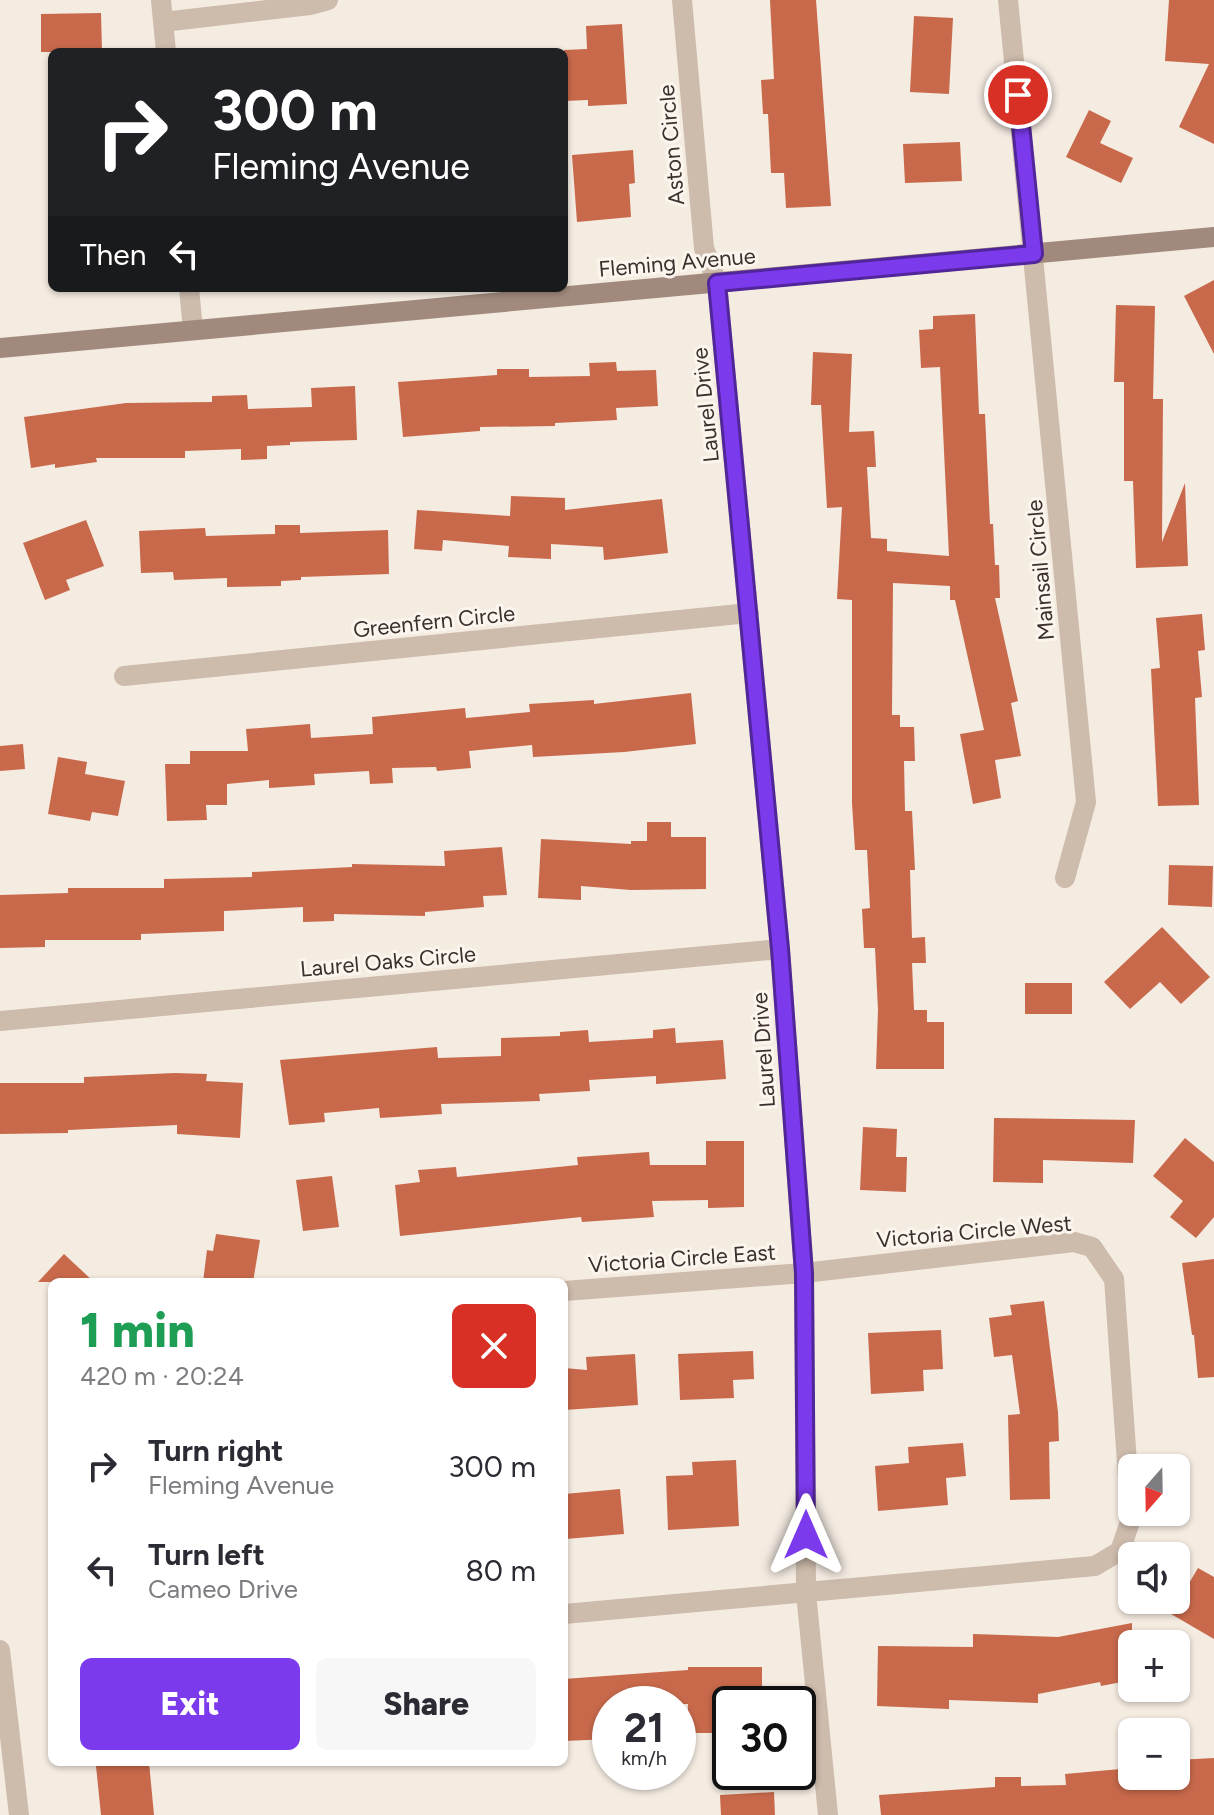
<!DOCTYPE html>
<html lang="en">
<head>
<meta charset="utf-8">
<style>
  :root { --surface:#fff; --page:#f7f7f7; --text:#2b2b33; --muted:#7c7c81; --accent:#7c3aed }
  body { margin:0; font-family:Figtree,sans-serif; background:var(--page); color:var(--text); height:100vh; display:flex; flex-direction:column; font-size:30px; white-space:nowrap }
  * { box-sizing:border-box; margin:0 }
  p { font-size:26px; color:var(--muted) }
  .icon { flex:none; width:44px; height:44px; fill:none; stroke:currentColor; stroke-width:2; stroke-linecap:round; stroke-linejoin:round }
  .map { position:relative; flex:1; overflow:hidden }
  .panel { position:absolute; left:48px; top:1278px; width:520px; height:488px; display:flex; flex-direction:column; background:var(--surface); border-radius:12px; box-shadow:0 2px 6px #0004 }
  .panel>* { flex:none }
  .banner { position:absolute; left:48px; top:48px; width:520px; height:244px; border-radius:12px; box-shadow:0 2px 6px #0004; background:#202124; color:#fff; overflow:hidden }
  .needle { width:52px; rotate:200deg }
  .fabs { position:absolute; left:1118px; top:1454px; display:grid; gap:16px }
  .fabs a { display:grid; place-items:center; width:72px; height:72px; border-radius:12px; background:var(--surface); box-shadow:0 2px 6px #0004; font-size:40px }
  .speed { position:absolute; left:592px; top:1686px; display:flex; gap:16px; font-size:40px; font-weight:700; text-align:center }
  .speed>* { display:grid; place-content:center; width:104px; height:104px; border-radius:50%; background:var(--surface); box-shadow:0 2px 6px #0004; line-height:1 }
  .speed small { font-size:20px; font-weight:400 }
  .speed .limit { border:4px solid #111; border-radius:12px; background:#fff; color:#111 }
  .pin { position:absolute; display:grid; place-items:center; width:68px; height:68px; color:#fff; margin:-34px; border:4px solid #fff; border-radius:50%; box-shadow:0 2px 8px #0007 }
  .me { position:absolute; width:88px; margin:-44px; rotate:0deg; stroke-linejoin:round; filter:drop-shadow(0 0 6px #0008) }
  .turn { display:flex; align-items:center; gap:28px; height:168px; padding:0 32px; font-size:36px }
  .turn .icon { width:104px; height:104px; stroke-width:2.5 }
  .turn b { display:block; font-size:56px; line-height:68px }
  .then { display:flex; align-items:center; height:76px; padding:0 32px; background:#0003; gap:16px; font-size:30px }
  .round { display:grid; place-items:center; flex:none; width:84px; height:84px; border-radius:12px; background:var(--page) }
  .head { display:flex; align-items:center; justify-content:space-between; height:136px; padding:0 32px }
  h1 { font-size:48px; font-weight:800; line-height:60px; color:#1e9e55 }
  .cta { display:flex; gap:16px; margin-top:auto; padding:16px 32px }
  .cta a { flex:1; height:92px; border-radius:12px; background:var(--accent); color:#fff; font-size:32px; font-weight:800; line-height:92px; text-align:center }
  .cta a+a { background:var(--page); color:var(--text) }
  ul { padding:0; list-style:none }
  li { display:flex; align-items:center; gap:24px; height:104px; padding:0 32px }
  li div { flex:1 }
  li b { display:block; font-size:30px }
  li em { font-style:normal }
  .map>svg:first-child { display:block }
</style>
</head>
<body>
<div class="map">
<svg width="1214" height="1815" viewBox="0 0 1214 1815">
  <rect width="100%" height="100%" fill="#f4ebe1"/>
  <path fill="#c8694b" d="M770,0H816L831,206L786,208L784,173H771L768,114H763L761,80L774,79Z
    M1169,0H1214V144L1179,127L1209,64L1165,61Z
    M101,13L102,52H41V14Z
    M914,16L953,18L949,94L910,92Z
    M622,24L627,104L588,106V100L564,101V50L587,49L586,26Z
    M1089,110L1111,121L1100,143L1133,158L1121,183L1066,157Z
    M960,142L962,181L905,183L903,144Z
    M633,150L635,183L629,184L631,217L577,222L572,155Z
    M1214,280V354L1184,296Z
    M1116,305L1155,306L1153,399H1163L1162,542L1185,483L1188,566L1136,568L1133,481H1124V382H1114Z
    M975,314L979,414H985L990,524H993L995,565H999L1000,598H995L1018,701L1011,703L1021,756L995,760L1001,798L973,804L960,734L984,730L955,600H950V586L893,583L892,715H900V727H914L915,761H904L905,811H912L915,870H910L912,938L925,937L926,963H912L914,1010H927V1022H944V1069H876L878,1010L875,948H864L862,909L870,908L867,850H855L852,803V600L837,599L842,507L827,508L821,405H811L813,352L852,354L849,432L874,431L876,467H867L871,538L887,539V551L949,556L940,367L921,368L919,330L933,329V316Z
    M616,362L617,371L656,370L658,406L616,408L617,420L555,423V426L480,427V431L403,437L398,382L497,375V369H529V377L590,376L589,363Z
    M355,386L357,440L290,442V445L267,446V459L241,460V449L185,451V458H96L97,462L55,468V464L31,468L24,417L126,403L212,402V396L247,395L248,409L312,407L311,388Z
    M511,496L565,498V510L662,499L668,553L604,560L603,547L551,544V559L508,557L509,546L443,540L442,551L414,549L417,510L510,516Z
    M86,520L104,566L66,580L70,590L45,600L23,543Z
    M275,525H300V533L388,530L389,574L301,577V580L281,581V586L227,587V578L174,580L173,572L141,573L139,531L205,528L206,536L275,534Z
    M1202,614L1205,650L1198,651L1202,697L1195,698L1199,805L1158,806L1151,669L1160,668L1156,618Z
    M691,693L696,744L624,752L533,757L532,745L469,751L471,768L437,771L436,767L392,768L393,783L370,784L369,771L314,774L315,785L269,788V780L227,784V805H206L207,820L167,821L165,764H190V751H248L246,729L310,724L311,738L373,734L372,717L465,708L466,718L530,712L529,704L594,700V704Z
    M23,744L25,769L0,771V746Z
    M58,757L87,762L85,774L125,781L118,816L92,812L90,821L48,814Z
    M647,822H671V837H706V889L631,890L581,886V900L538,898L541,839L631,844V841H647Z
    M502,847L507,895L483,896L484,907L425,912V916L334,914V921L303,922V907L224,911V931L141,934V940H45V947L0,948V895L68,893V888H164V879L252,877V872L352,867V864L445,866L444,851Z
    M1169,865L1213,866L1212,907L1168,905Z
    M1162,927L1210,977L1181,1004L1160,982L1130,1009L1104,982Z
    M1025,983H1072V1014H1025Z
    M675,1028L676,1043L723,1040L726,1079L656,1084V1076L589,1080L590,1091L539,1094L540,1101L441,1104L442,1114L380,1118L379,1108L324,1113L325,1122L289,1125L280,1060L437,1047L438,1058L501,1056V1038L560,1036V1032L588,1030L589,1042L653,1038V1030Z
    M175,1073L207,1074L206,1081L243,1083L240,1138L177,1134V1125L68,1130V1133L0,1134V1083H84V1077Z
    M994,1118L1135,1120L1133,1163L1043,1160V1183L993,1182Z
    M863,1127L897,1129L896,1157H907L906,1192L860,1190Z
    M1185,1138L1214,1162V1217L1196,1238L1170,1217L1183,1201L1153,1176Z
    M706,1141H744V1207L708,1208V1200L652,1201L654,1217L582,1222L581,1217L400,1236L395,1185L420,1182L418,1170L456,1167L457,1177L578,1165L577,1157L649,1152L650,1165H706Z
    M332,1176L339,1227L303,1231L296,1180Z
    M216,1234L260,1240L253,1282H203L207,1250L213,1251Z
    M64,1254L94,1282H38Z
    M1214,1259V1377L1198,1378L1194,1335H1192L1182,1263Z
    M1044,1301L1058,1412L1059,1441L1049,1442L1050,1499L1010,1500L1008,1415L1020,1414L1012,1355L994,1357L989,1318L1012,1315L1010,1305Z
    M941,1330L943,1369L923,1370L924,1391L871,1394L868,1333Z
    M753,1351L754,1379L733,1380L734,1398L680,1400L678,1354Z
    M635,1354L638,1405L564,1410V1368L587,1370L586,1357Z
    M963,1443L966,1476L946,1478L948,1505L878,1511L875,1466L909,1463L908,1447Z
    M736,1460L739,1526L668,1530L666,1476L693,1475L692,1462Z
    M620,1489L624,1534L566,1539L564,1494Z
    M1198,1568L1214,1577V1639L1171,1614Z
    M1132,1623V1680L1101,1686L1100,1682L1038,1694V1703L949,1700V1709L877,1706L878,1646L973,1647V1634L1058,1637Z
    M688,1667H762V1704H730V1717H726V1733H687L688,1704H610V1739L564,1741V1679L688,1670Z
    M1214,1758V1815H881L879,1795L995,1787V1777H1021V1786L1066,1785L1065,1774L1132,1768V1776H1176V1760Z
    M149,1762L154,1815H101L96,1766Z
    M774,1792L775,1815H721L720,1795Z"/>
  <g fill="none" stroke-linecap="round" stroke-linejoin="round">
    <path stroke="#cdbbac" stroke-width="20" d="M161,0L166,52
      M682,0L704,248L717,283L780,949L804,1273L806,1593L828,1815
      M1008,0L1086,802L1065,878
      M163,22L310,5L328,0
      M189,288L193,330
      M124,676L749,613
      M0,1021L780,949
      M564,1291L804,1273L1074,1242L1092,1247L1114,1279L1131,1519L1120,1551L1095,1566L564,1614
      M0,1650L19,1815"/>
    <path stroke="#a18a7d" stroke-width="20" d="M0,348L1214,237"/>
  </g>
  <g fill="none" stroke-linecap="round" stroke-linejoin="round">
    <defs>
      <path id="route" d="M806,1535L804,1273L780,949L717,283L1034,254L1018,95"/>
    </defs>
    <use href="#route" stroke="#51269a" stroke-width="20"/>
    <use href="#route" stroke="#7c3aed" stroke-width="14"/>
  </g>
  <g text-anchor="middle" stroke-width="6" stroke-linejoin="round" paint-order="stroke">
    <g font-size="22" fill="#3b302b" stroke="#fbf5ee">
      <text transform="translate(671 145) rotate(-95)" y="8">Aston Circle</text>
      <text transform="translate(677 262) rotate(-5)" y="8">Fleming Avenue</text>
      <text transform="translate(705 405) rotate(-96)" y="8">Laurel Drive</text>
      <text transform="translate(1040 570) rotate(-95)" y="8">Mainsail Circle</text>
      <text transform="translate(434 621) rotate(-6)" y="8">Greenfern Circle</text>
      <text transform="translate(388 961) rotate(-5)" y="8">Laurel Oaks Circle</text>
      <text transform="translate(763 1050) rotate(-94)" y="8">Laurel Drive</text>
      <text transform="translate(974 1231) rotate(-5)" y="8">Victoria Circle West</text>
      <text transform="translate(682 1258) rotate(-4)" y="8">Victoria Circle East</text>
    </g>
  </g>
</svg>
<div class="fabs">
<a><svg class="needle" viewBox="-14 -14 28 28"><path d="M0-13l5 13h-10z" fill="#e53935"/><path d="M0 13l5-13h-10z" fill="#7c7c81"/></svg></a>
<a><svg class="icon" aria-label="sound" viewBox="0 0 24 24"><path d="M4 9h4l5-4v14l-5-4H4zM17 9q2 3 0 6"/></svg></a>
<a>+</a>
<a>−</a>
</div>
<div class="speed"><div>21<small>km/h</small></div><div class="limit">30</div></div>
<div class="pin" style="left:1018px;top:95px;background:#d93025"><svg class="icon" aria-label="arrive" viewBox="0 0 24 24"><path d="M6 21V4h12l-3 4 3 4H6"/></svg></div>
<svg class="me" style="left:806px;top:1535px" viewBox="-20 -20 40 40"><path d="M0-17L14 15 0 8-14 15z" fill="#7c3aed" stroke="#fff" stroke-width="4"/></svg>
<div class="banner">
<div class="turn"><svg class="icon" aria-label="right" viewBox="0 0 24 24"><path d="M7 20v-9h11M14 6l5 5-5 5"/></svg><div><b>300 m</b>Fleming Avenue</div></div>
<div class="then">Then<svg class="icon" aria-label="left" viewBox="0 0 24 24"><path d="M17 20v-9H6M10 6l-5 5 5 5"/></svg></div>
</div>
<section class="panel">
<div class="head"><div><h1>1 min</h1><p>420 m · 20:24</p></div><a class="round" style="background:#d93025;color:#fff"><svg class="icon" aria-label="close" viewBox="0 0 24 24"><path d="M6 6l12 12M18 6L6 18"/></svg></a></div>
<ul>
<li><svg class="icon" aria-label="right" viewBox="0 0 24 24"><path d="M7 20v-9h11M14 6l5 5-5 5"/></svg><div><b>Turn right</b><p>Fleming Avenue</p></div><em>300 m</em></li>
<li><svg class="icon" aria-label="left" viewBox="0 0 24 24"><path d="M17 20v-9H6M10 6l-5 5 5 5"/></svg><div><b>Turn left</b><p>Cameo Drive</p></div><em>80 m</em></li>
</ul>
<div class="cta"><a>Exit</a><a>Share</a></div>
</section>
</div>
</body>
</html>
